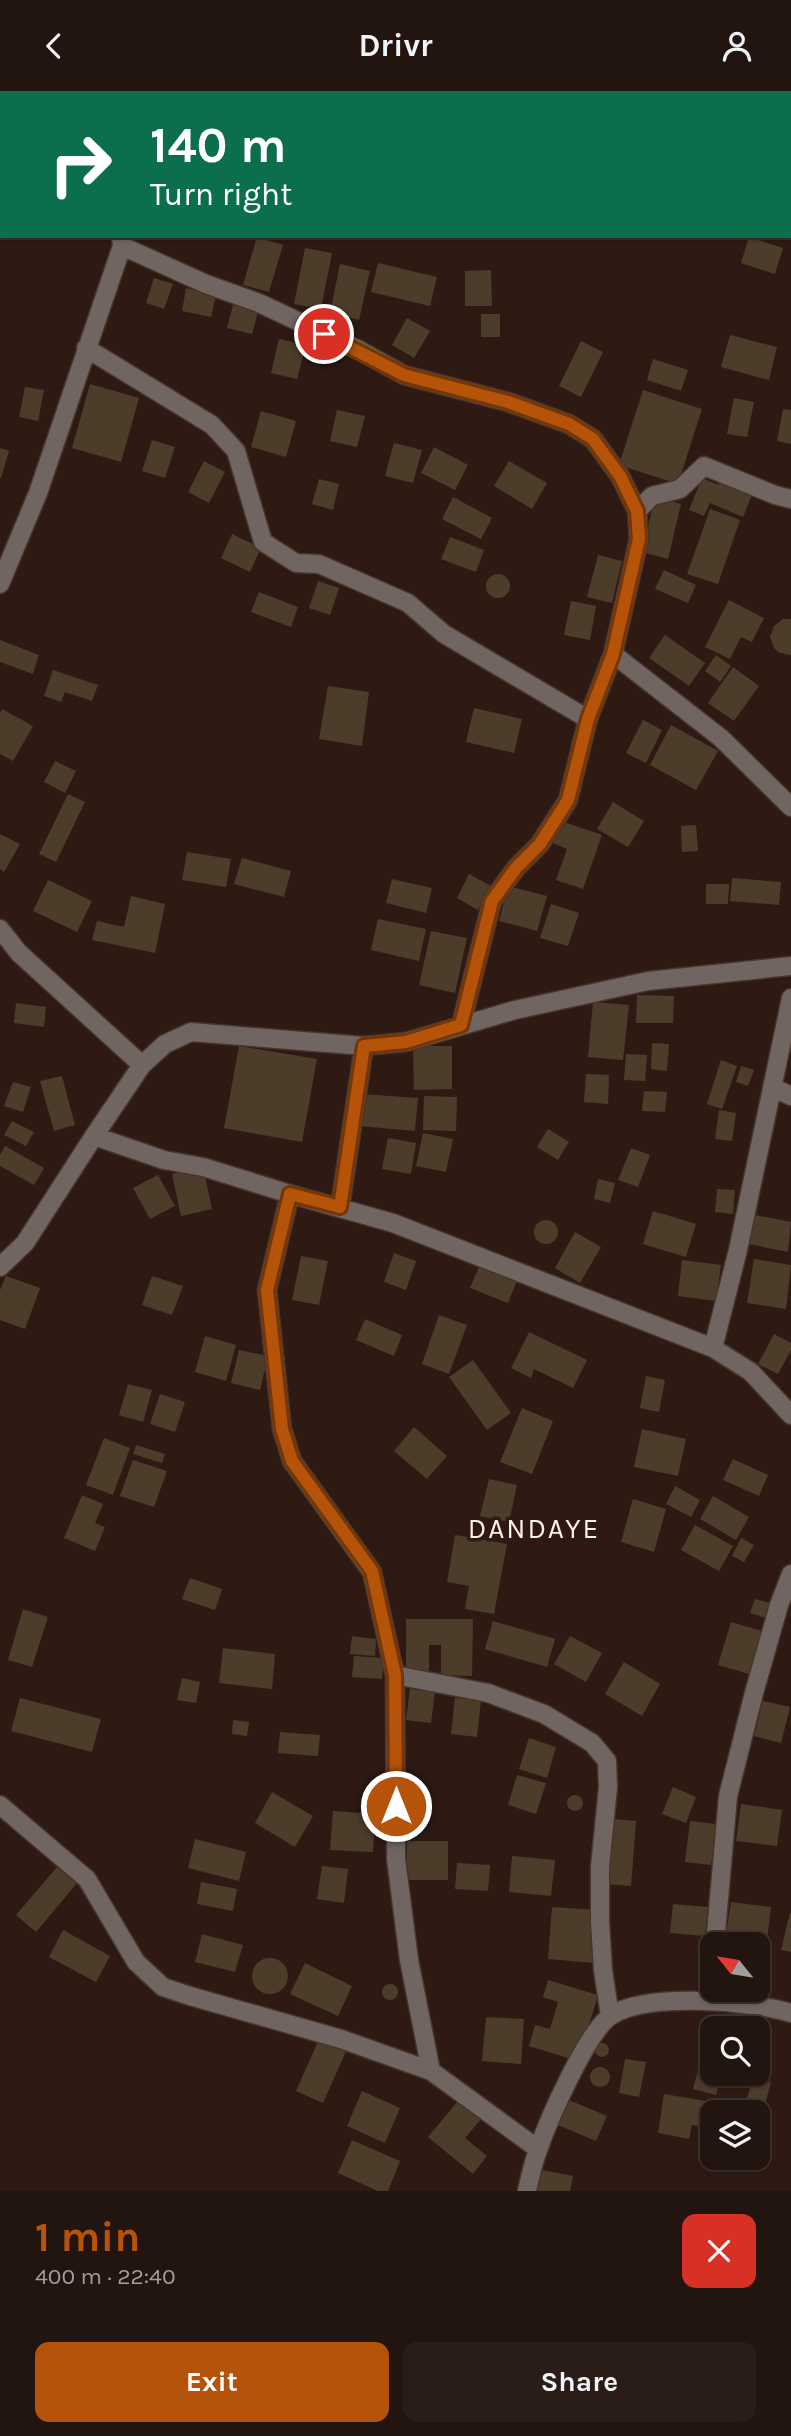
<!DOCTYPE html>
<html lang="en">
<head>
<meta charset="utf-8">
<style>
  :root { --surface:#22140e; --page:#2a1d17; --text:#f1f3f6; --muted:#a29e9e; --line:#3f332e; --accent:#b45309 }
  body { margin:0; font-family:Karla,sans-serif; background:var(--page); color:var(--text); height:100vh; display:flex; flex-direction:column; font-size:26px; white-space:nowrap }
  * { box-sizing:border-box; margin:0 }
  p { font-size:23px; color:var(--muted) }
  .icon { flex:none; width:38px; height:38px; fill:none; stroke:currentColor; stroke-width:2; stroke-linecap:round; stroke-linejoin:round }
  .map { position:relative; height:2100px; overflow:hidden }
  .details { display:flex; flex-direction:column; background:var(--surface); flex:1 }
  .details>* { flex:none }
  .hud { position:absolute; left:0px; top:0px; width:791px; height:147px; box-shadow:0 2px 5px #0004,0 0 0 2px var(--line); background:#0b6e4f; color:#fff; overflow:hidden }
  .needle { width:46px; rotate:300deg }
  .buttons { position:absolute; left:700px; top:1841px; display:grid; gap:14px }
  .buttons a { display:grid; place-items:center; width:70px; height:70px; border-radius:14px; background:var(--surface); box-shadow:0 2px 5px #0004,0 0 0 2px var(--line); font-size:35px }
  .pin { position:absolute; display:grid; place-items:center; width:60px; height:60px; color:#fff; margin:-30px; border:4px solid #fff; border-radius:50%; box-shadow:0 2px 7px #0007 }
  .me { position:absolute; width:77px; margin:-38px; rotate:0deg; stroke-linejoin:round; filter:drop-shadow(0 0 5px #0008) }
  .turn { display:flex; align-items:center; gap:24px; height:147px; padding:0 35px; font-size:32px }
  .turn .icon { width:91px; height:91px; stroke-width:2.5 }
  .turn b { display:block; font-size:49px; line-height:60px }
  .round { display:grid; place-items:center; flex:none; width:74px; height:74px; border-radius:14px; background:var(--page) }
  .overview { display:flex; align-items:center; justify-content:space-between; height:119px; padding:0 35px }
  h1 { font-size:42px; font-weight:700; line-height:52px; color:var(--accent) }
  .cta { display:flex; gap:14px; margin-top:auto; padding:14px 35px }
  .cta a { flex:1; height:80px; border-radius:14px; background:var(--accent); color:#fff; font-size:28px; font-weight:700; line-height:80px; text-align:center }
  .cta a+a { background:var(--page); color:var(--text) }
  header { display:flex; justify-content:space-between; align-items:center; height:91px; padding:0 35px; background:var(--surface); font-size:32px; font-weight:700 }
  .map>svg:first-child { display:block }
</style>
</head>
<body>
<header><svg class="icon" aria-label="back" viewBox="0 0 24 24"><path d="M15 5l-7 7 7 7"/></svg>Drivr<svg class="icon" aria-label="person" viewBox="0 0 24 24"><circle cx="12" cy="8" r="4"/><path d="M4 21q1-7 8-7t8 7"/></svg></header>
<div class="map">
<svg width="791" height="2100" viewBox="0 0 791 2100">
  <rect width="100%" height="100%" fill="#2e1a13"/>
  <path fill="#4c3d2b" d="M257,146L283,154L269,201L243,194Z
    M749,146L783,157L775,183L741,172Z
    M305,157L332,162L321,218L294,213Z
    M378,172L437,186L430,215L371,201Z
    M340,173L370,180L359,229L330,222Z
    M491,179L492,215H465V180Z
    M154,187L173,193L164,218L146,212Z
    M186,197L216,204L211,226L182,220Z
    M233,214L258,220L252,243L227,237Z
    M481,223H500V246H481Z
    M407,227L430,240L414,267L392,254Z
    M730,244L777,256L769,289L721,276Z
    M279,248L306,254L297,288L271,282Z
    M581,250L603,261L581,306L559,295Z
    M653,268L688,279L681,300L647,289Z
    M90,293L139,307L121,371L72,357Z
    M25,296L44,299L38,330L19,326Z
    M643,299L702,318L678,393L619,374Z
    M734,307L754,311L747,346L727,343Z
    M783,318L791,319V353L777,350Z
    M337,319L365,325L357,356L330,350Z
    M261,320L296,330L286,366L251,356Z
    M152,349L175,356L165,387L142,380Z
    M394,352L422,359L413,392L385,385Z
    M434,356L468,374L455,399L421,382Z
    M0,357L9,360L1,387H0Z
    M204,370L225,381L209,412L188,401Z
    M509,370L547,392L532,418L494,395Z
    M702,387L718,394L721,387L753,401L743,426L710,412L704,425L689,419Z
    M319,388L339,393L333,419L312,413Z
    M453,406L492,427L481,448L442,428Z
    M655,406L681,413L668,468L642,461Z
    M710,418L740,429L718,493L687,483Z
    M232,443L261,457L250,481L221,467Z
    M450,446L484,459L476,481L441,468Z
    M598,464L622,470L612,512L587,506Z
    M664,479L696,494L688,512L655,498Z
    M486 495a12 12 0 1 1 24 0a12 12 0 1 1-24 0Z
    M318,490L339,497L330,524L309,517Z
    M259,501L298,516L291,536L251,521Z
    M729,509L764,527L752,551L741,546L730,568L705,556Z
    M571,510L596,515L590,549L564,544Z
    M783,528H791V564H789L778,561L774,557L770,546L774,535Z
    M665,544L705,572L689,595L649,567Z
    M0,549L39,564L33,583L0,571Z
    M716,564L731,575L720,591L705,580Z
    M733,576L759,595L734,630L708,612Z
    M53,579L98,594L92,610L65,601L61,611L44,605Z
    M328,595L369,601L362,655L319,648Z
    M474,617L522,628L514,662L466,651Z
    M2,618L33,635L13,670L0,663V622Z
    M643,629L662,639L646,672L626,662Z
    M671,634L718,660L696,699L650,674Z
    M55,670L76,680L65,702L44,691Z
    M68,703L85,711L56,771L39,763Z
    M613,711L644,730L628,756L597,738Z
    M558,729L602,744L583,798L556,789L567,758L550,751Z
    M696,734L698,760L682,761L681,735Z
    M0,743L20,753L4,781L0,778Z
    M187,761L231,768L226,796L182,789Z
    M242,767L291,780L284,806L234,793Z
    M469,783L491,795L478,819L457,807Z
    M732,787L781,791L779,814L730,810Z
    M392,788L432,797L426,822L386,812Z
    M48,789L92,810L77,841L33,820Z
    M706,793H729L728,813H706Z
    M508,795L547,805L537,840L499,830Z
    M131,805L165,813L155,862L92,849L97,830L124,836Z
    M551,813L579,822L568,855L540,847Z
    M378,828L426,838L419,870L371,859Z
    M431,840L467,847L455,902L419,894Z
    M637,904L674,905L673,932H636Z
    M593,911L629,914L623,969L588,966Z
    M16,912L46,916L44,936L14,932Z
    M652,952L669,953L667,980L651,978Z
    M239,955L317,968L302,1051L224,1037Z
    M413,955H452V998L414,999Z
    M626,963L647,964L645,990L624,989Z
    M721,969L737,975L722,1018L707,1013Z
    M741,975L754,979L748,995L736,991Z
    M586,983L609,984L608,1013L584,1011Z
    M62,985L75,1034L54,1040L40,990Z
    M13,991L31,996L23,1021L4,1015Z
    M644,1000L667,1001L665,1021L642,1020Z
    M362,1003L418,1007L415,1040L360,1035Z
    M424,1005L457,1006L456,1040L423,1039Z
    M719,1019L736,1022L732,1050L715,1048Z
    M12,1030L34,1041L26,1055L4,1044Z
    M548,1038L569,1051L558,1069L537,1056Z
    M423,1042L453,1048L446,1081L416,1075Z
    M388,1047L416,1052L411,1083L382,1078Z
    M5,1055L44,1077L34,1094L0,1075V1064Z
    M631,1057L650,1064L638,1096L618,1089Z
    M203,1076L212,1118L181,1125L172,1083Z
    M158,1084L175,1115L150,1128L133,1097Z
    M598,1088L615,1092L610,1112L594,1108Z
    M717,1098L735,1099L733,1123L715,1121Z
    M653,1120L696,1133L686,1166L643,1153Z
    M755,1124L791,1131L788,1161L749,1153Z
    M534 1141a12 12 0 1 1 24 0a12 12 0 1 1-24 0Z
    M575,1141L601,1156L580,1192L555,1177Z
    M394,1162L416,1170L406,1199L384,1191Z
    M301,1165L328,1170L319,1214L292,1209Z
    M754,1168L791,1174L786,1218L747,1212Z
    M682,1169L721,1174L716,1210L678,1205Z
    M480,1173L518,1187L508,1212L470,1197Z
    M6,1185L40,1197L25,1238L0,1229V1199Z
    M152,1185L183,1195L172,1224L142,1214Z
    M439,1224L467,1234L449,1283L422,1273Z
    M365,1228L402,1244L394,1265L356,1249Z
    M529,1241L587,1269L573,1297L534,1278L531,1287L511,1277Z
    M774,1243L791,1252V1259L778,1283L758,1273Z
    M205,1245L236,1254L226,1290L195,1281Z
    M239,1259L268,1265L260,1299L231,1292Z
    M473,1269L511,1322L487,1339L449,1286Z
    M646,1285L665,1289L659,1321L640,1317Z
    M128,1293L152,1299L143,1331L119,1324Z
    M160,1303L185,1311L175,1341L150,1333Z
    M522,1317L553,1330L532,1383L500,1371Z
    M414,1336L447,1365L427,1388L394,1360Z
    M642,1338L686,1348L678,1385L634,1376Z
    M104,1347L130,1357L113,1404L86,1394Z
    M136,1354L165,1363L162,1372L133,1363Z
    M733,1368L768,1384L759,1405L723,1389Z
    M133,1369L167,1380L154,1416L120,1405Z
    M489,1388L517,1394L509,1431L480,1425Z
    M675,1395L700,1409L691,1426L666,1413Z
    M82,1404L103,1413L95,1432L105,1436L95,1460L64,1447Z
    M713,1405L749,1426L736,1449L700,1428Z
    M633,1408L666,1418L654,1461L621,1451Z
    M695,1434L733,1455L719,1480L681,1459Z
    M455,1444L507,1453L494,1523L465,1518L469,1495L447,1491Z
    M741,1447L754,1454L744,1471L732,1465Z
    M190,1487L222,1498L215,1519L182,1508Z
    M755,1508L770,1512L766,1527L750,1522Z
    M23,1518L48,1526L32,1576L8,1569Z
    M406,1528H473L472,1585L441,1584V1554H429V1581H406Z
    M493,1530L555,1548L547,1576L485,1558Z
    M731,1531L762,1540L749,1583L718,1574Z
    M352,1545L376,1548L375,1565L350,1563Z
    M570,1545L602,1562L586,1591L554,1573Z
    M223,1557L275,1563L272,1598L219,1592Z
    M354,1565L384,1567L382,1588L352,1586Z
    M624,1571L660,1593L642,1625L605,1603Z
    M182,1587L200,1591L196,1612L177,1609Z
    M410,1598L435,1601L431,1632L406,1629Z
    M20,1607L101,1628L92,1661L11,1640Z
    M455,1607L481,1609L477,1646L451,1643Z
    M763,1610L790,1616L781,1652L754,1645Z
    M233,1629L249,1631L247,1645L232,1643Z
    M280,1641L320,1644L318,1665L278,1662Z
    M529,1647L556,1656L547,1687L519,1678Z
    M517,1684L546,1692L536,1723L508,1714Z
    M673,1696L696,1706L686,1732L662,1723Z
    M272,1701L313,1725L295,1756L255,1732Z
    M567 1712a8 8 0 1 1 16 0a8 8 0 1 1-16 0Z
    M741,1713L782,1719L777,1755L736,1750Z
    M333,1720L375,1723L373,1761L330,1759Z
    M613,1728L636,1730L631,1795L607,1793Z
    M690,1730L716,1733L711,1774L685,1771Z
    M195,1748L246,1761L239,1790L188,1777Z
    M407,1750H448V1789H406Z
    M512,1765L555,1769L551,1805L509,1801Z
    M457,1772L490,1774L488,1800L455,1798Z
    M322,1775L348,1778L344,1812L317,1808Z
    M57,1776L77,1792L36,1841L16,1824Z
    M201,1791L237,1798L233,1820L197,1813Z
    M731,1811L771,1816L767,1849L726,1843Z
    M673,1813L708,1816L705,1845L670,1842Z
    M552,1816L598,1819L594,1872L548,1868Z
    M790,1822H791V1861L781,1859Z
    M63,1839L110,1865L96,1891L49,1866Z
    M202,1843L243,1854L235,1881L195,1871Z
    M252 1885a18 18 0 1 1 36 0a18 18 0 1 1-36 0Z
    M305,1872L352,1895L338,1925L290,1903Z
    M548,1889L598,1904L578,1970L529,1955L535,1934L550,1938L558,1911L543,1906Z
    M382 1901a8 8 0 1 1 16 0a8 8 0 1 1-16 0Z
    M486,1926L524,1928L521,1973L482,1970Z
    M320,1946L347,1958L323,2012L296,2000Z
    M595 1959a7 7 0 1 1 14 0a7 7 0 1 1-14 0Z
    M702,1965L712,1967V1983H722L716,2004L693,1998Z
    M625,1968L646,1971L639,2006L619,2002Z
    M590 1986a10 10 0 1 1 20 0a10 10 0 1 1-20 0Z
    M753,1986L771,1991L762,2024L744,2018Z
    M362,2000L400,2017L385,2052L347,2035Z
    M664,2003L717,2012L715,2021H712V2037L692,2034L689,2048L658,2042Z
    M569,2009L607,2025L596,2050L558,2034Z
    M458,2010L481,2028L465,2047L487,2065L473,2083L428,2046Z
    M352,2049L400,2070L388,2100H378L338,2082Z
    M537,2078L573,2085L570,2100H532Z"/>
  <g fill="none" stroke-linecap="round" stroke-linejoin="round">
    <defs>
      <path id="minor" d="M76,0V2
        M749,0L756,2
        M122,155L206,193L259,212L359,259L404,284L508,311L569,333L593,348L620,385L637,420L639,448L613,563L588,628L568,709L540,753L516,777L492,810L461,934
        M86,257L212,334L236,360L263,451L296,472L319,473L408,512L444,543L588,628
        M637,420L652,405L680,398L704,375L775,404L791,408
        M0,493L38,402L122,155L121,145
        M613,563L721,647L791,716
        M0,838L19,862L142,974
        M772,996L791,1005
        M94,1045L164,1069L203,1076L290,1103L393,1132L713,1257L751,1281L791,1324
        M290,1103L267,1199L282,1338L292,1370L372,1481L395,1584L396,1768L409,1869L431,1980
        M340,1116L364,955
        M0,1176L25,1152L94,1045L142,974L165,953L191,941L364,955L406,951L515,919L648,890L791,875
        M713,1257L738,1159L791,907
        M395,1584L488,1602L544,1623L592,1652L607,1670L608,1696L600,1776V1831L603,1879L610,1925
        M0,1714L87,1788L136,1871L163,1896L190,1905L341,1948L431,1980L538,2058
        M715,1853L728,1705L754,1602L779,1514L791,1483
        M709,1909L712,1880
        M527,2100C530,2086 533,2072 538,2059C548,2030 588,1938 612,1924C649,1901 750,1910 791,1922"/>
    </defs>
    <use href="#minor" stroke="#47342d" stroke-width="21"/>
    <use href="#minor" stroke="#706561" stroke-width="18"/>
  </g>
  <g fill="none" stroke-linecap="round" stroke-linejoin="round">
    <defs>
      <path id="route" d="M324,243L404,284L508,311L569,333L593,348L620,385L637,420L639,448L613,563L588,628L568,709L540,753L516,777L492,810L461,934L406,951L364,955L340,1116L290,1103L267,1199L282,1338L292,1370L372,1480L395,1584L396,1715"/>
    </defs>
    <use href="#route" stroke="#753606" stroke-width="18"/>
    <use href="#route" stroke="#b45309" stroke-width="12"/>
  </g>
  <g text-anchor="middle" stroke-width="7" stroke-linejoin="round" paint-order="stroke">
    <g font-size="28" letter-spacing="2" fill="#fff0eb" stroke="#2e1a13">
      <text x="534" y="1447">DANDAYE</text>
    </g>
  </g>
</svg>
<div class="buttons">
<a><svg class="needle" viewBox="-14 -14 28 28"><path d="M0-13l5 13h-10z" fill="#e53935"/><path d="M0 13l5-13h-10z" fill="#a29e9e"/></svg></a>
<a><svg class="icon" aria-label="search" viewBox="0 0 24 24"><circle cx="10" cy="10" r="6"/><path d="M15 15l6 6"/></svg></a>
<a><svg class="icon" aria-label="layers" viewBox="0 0 24 24"><path d="M12 4l9 5-9 5-9-5zM3 14l9 5 9-5"/></svg></a>
</div>
<div class="pin" style="left:324px;top:243px;background:#d93025"><svg class="icon" aria-label="arrive" viewBox="0 0 24 24"><path d="M6 21V4h12l-3 4 3 4H6"/></svg></div>
<svg class="me" style="left:396px;top:1715px" viewBox="-20 -20 40 40"><circle r="17" fill="#b45309" stroke="#fff" stroke-width="3"/><path d="M0-11L8 9 0 5-8 9z" fill="#fff"/></svg>
<div class="hud">
<div class="turn"><svg class="icon" aria-label="right" viewBox="0 0 24 24"><path d="M7 20v-9h11M14 6l5 5-5 5"/></svg><div><b>140 m</b>Turn right</div></div>
</div>
</div>
<section class="details">
<div class="overview"><div><h1>1 min</h1><p>400 m · 22:40</p></div><a class="round" style="background:#d93025;color:#fff"><svg class="icon" aria-label="close" viewBox="0 0 24 24"><path d="M6 6l12 12M18 6L6 18"/></svg></a></div>
<div class="cta"><a>Exit</a><a>Share</a></div>
</section>
</body>
</html>
